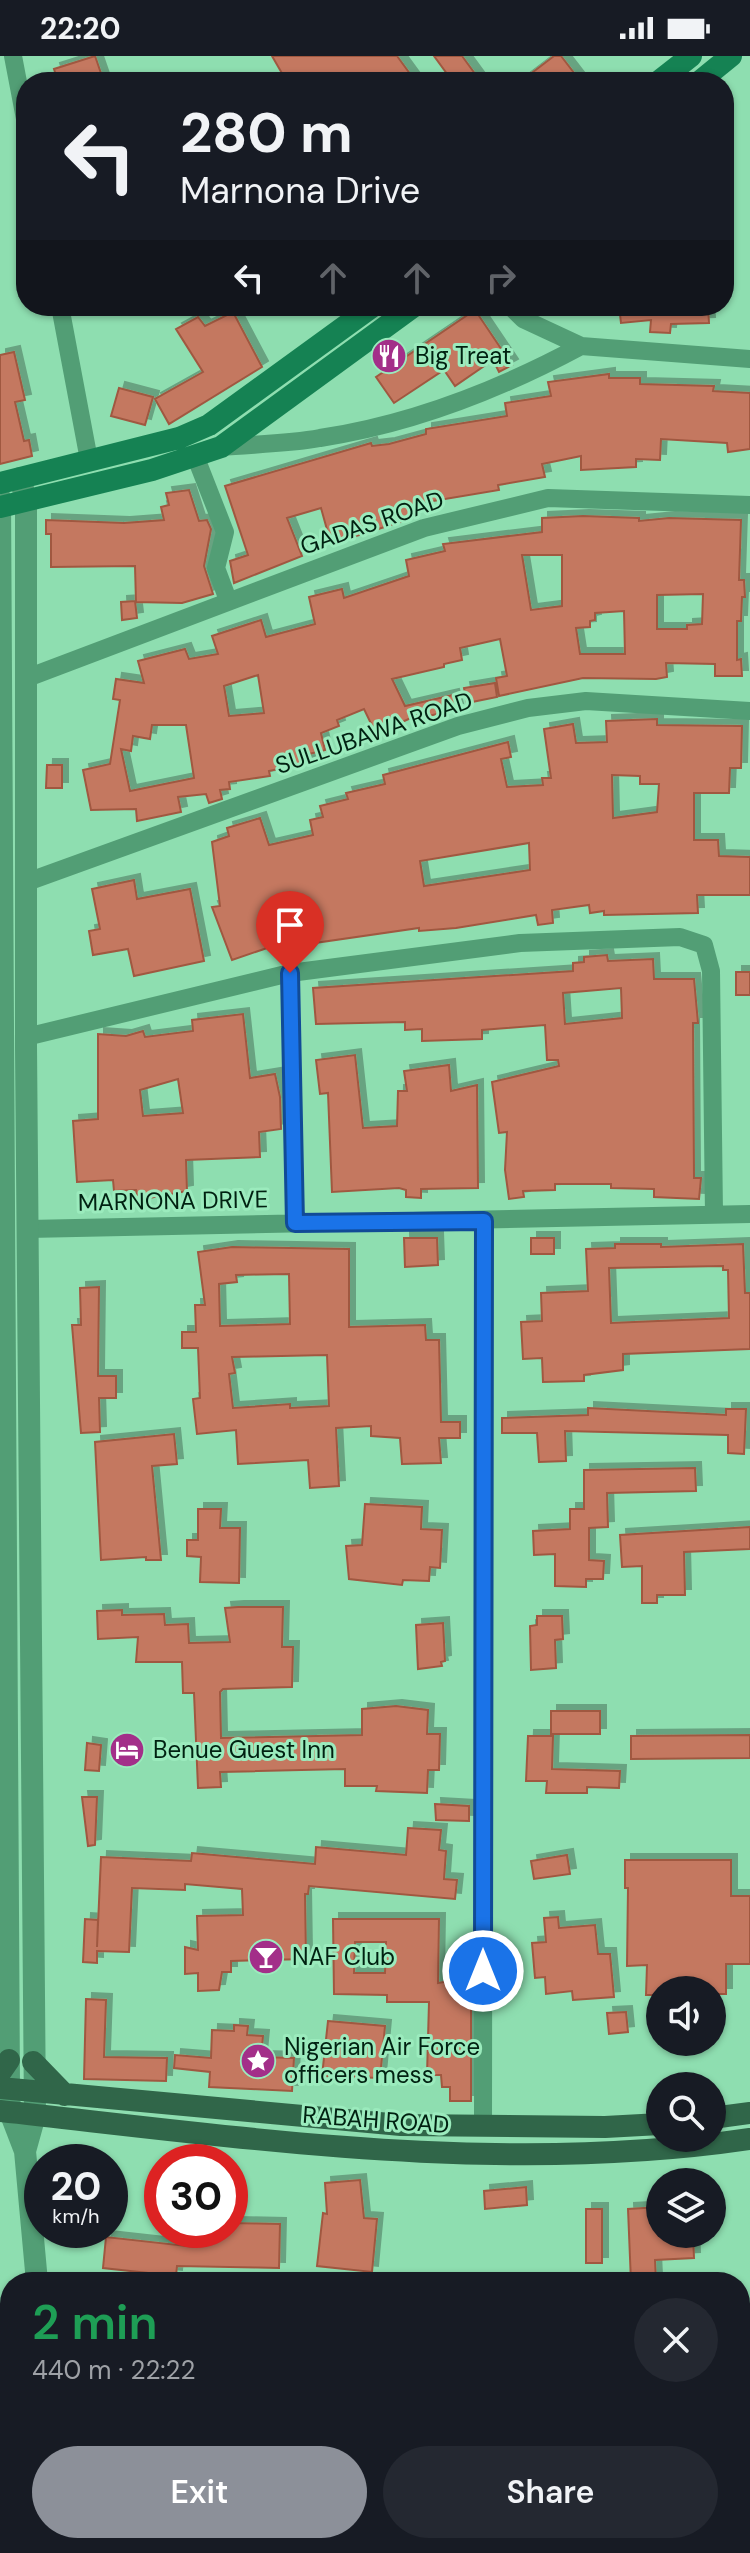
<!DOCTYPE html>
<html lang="en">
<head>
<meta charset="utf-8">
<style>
  :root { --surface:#171b24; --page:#242831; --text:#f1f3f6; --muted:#9ea1a6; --accent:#8c9099 }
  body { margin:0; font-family:"DM Sans",sans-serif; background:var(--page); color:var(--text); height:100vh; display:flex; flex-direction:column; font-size:30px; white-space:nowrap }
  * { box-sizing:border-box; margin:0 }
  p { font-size:26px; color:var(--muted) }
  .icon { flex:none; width:44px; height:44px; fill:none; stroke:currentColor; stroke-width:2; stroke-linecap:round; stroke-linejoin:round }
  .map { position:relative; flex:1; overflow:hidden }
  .details { position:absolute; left:0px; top:2216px; width:750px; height:282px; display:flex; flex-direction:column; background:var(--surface); border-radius:32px 32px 0 0; box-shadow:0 2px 6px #0004 }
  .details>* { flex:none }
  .hud { position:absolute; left:16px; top:16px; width:718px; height:244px; border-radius:32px; box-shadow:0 2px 6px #0004; background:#171b24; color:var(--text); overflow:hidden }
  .controls { position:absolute; left:646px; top:1920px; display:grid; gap:16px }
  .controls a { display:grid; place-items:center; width:80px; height:80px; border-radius:50%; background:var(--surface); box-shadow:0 2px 6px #0004; font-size:40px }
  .speed { position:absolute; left:24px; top:2088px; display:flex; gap:16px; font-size:40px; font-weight:700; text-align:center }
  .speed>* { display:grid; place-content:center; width:104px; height:104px; border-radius:50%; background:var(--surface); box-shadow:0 2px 6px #0004; line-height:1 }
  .speed small { font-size:20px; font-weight:400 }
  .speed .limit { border:12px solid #d22; background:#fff; color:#111 }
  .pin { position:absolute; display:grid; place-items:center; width:68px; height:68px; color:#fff; margin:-82px -34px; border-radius:50% 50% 50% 0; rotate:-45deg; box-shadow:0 0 8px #0007 }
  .pin .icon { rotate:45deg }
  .me { position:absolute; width:88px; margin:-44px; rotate:0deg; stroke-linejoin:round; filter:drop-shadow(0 0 6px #0008) }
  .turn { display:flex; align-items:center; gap:28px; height:168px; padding:0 32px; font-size:36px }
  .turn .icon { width:104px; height:104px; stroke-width:2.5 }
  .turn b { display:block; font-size:56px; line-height:68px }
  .lanes { display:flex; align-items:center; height:76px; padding:0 32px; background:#0003; justify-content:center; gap:40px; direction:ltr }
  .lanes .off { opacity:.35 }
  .round { display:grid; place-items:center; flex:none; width:84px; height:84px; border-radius:42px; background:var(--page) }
  .overview { display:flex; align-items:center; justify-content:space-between; height:136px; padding:0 32px }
  h1 { font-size:48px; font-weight:600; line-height:60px; color:#1e9e55 }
  .button { display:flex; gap:16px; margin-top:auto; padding:16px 32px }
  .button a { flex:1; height:92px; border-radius:48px; background:var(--accent); color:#fff; font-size:32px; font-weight:600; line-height:92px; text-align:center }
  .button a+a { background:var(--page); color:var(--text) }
  .status { display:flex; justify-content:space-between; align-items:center; height:56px; padding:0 40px; background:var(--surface); direction:ltr }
  .status svg { height:22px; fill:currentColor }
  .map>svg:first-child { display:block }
</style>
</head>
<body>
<div class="status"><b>22:20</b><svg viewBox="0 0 49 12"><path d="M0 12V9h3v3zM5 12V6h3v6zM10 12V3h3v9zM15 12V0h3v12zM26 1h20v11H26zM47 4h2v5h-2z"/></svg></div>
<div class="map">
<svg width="750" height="2497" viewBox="0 0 750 2497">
  <defs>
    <filter id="shadow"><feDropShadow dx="6" dy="-6" stdDeviation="0" flood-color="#0004"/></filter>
  </defs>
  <rect width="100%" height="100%" fill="#8edeb0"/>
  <path fill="#c47860" stroke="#a05841" stroke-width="2" fill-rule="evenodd" filter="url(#shadow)" d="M95,0L104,26H58L54,13Z
    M272,0H397L416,26H287Z
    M434,0H462L481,26H453Z
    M554,0H561L581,26H520Z
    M619,250H708L709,267L671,268L670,277L650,276L651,264L621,267Z
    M475,254L512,309L499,316L493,304L455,330L444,314L394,347L376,321Z
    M233,256L262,311L169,368L155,343L203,316L176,273L198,261L205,270Z
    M14,296L25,344L15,346L24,385L29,384L32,400L0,408V299Z
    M609,318V322H640V328L714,330L713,335L750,337V393L728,396L727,387L661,383L660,404L636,403V411L581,414V400L542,408L545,421L498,429L499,434L427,446L413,453L416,461L331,488L321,452L287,462L302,500L234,527L230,505L248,499L225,430L371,387L372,390L389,388L426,378V373L507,360L505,347L551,340L548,326Z
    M119,332L153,341L145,369L111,360Z
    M189,434L199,465L207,464L211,473L204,510L213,538L182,547L136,546L135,510L51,511V478H46V464L124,467L164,464L161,451L169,449L166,437Z
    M583,460L639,462V465L669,462L741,464L739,524H744L745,541H742L741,565H737V604L741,603L742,620H715V608L666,607L667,621L656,623L583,622L499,640L496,622L507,620L500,583L460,592L462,604L444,608V611L392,623L405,650L453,639L457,653L425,661L424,656L376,678L364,653L337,664L339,670L321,677L325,694L309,698L311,706L269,715L270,720L229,726L230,733L220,734L222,743L209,747L206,738L178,741L181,756L137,765L136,753L91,754L83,714L110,708L120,644L113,643L116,623L144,627L138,605L185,593L189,603L218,598L212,580L261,564L266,581L315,568L309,541L342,533L344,542L409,520L406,504L445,495L443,488L542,476V462ZM522,499H562V550L531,554ZM703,538L702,568L687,569V573H657V539ZM624,555L625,598H580L576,572L590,571V565L595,564V557ZM258,619L264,657L229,660L224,630ZM152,669H186L194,722L130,735L121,693L131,695L133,680L150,683Z
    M135,545L137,562L122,564L121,546Z
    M495,627L497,641L467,647L464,632Z
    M657,663V669L742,670L741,712H730L729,737H694V784H718L719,800L750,801V839H697L698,857L604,859V855L590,857L589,849L552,854L553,867L538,869L536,859L456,872L419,875V872L273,893V890L232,904L212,851L220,850L212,786L229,780L227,772L260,762L269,789L313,779L310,764L323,761L320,750L348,743L346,737L385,728L383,719L508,686L511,701L501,703L507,731L543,729L542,722H551L544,673L573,668L576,687L607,686L606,665ZM612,719L640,720V728H659L657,756L613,762ZM529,787L530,814L424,830L420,805Z
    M47,709H62V732H46Z
    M134,824L137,843L190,833L204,905L134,920L128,893L93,899L89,875L100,873L92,833Z
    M607,899L608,905L653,903L654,923H694L698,967H693L694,1122H701L699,1143L654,1141V1133L611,1132V1128H555V1134L523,1135L524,1141L509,1143L505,1114L507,1076L499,1077L492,1026L559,1010L558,1004H547L545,969L482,974V983L422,985V973L405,974V966L316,968L313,932L573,915V907L584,906V901ZM621,932L622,962L565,968L563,937Z
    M736,916H750V939H736Z
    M243,958L250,1022L275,1018L280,1041L281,1073L259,1076L260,1101L186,1104L187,1135L138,1144L136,1134L114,1135L113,1124L77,1126L73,1065L98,1063V978L126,980L143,975L145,981L193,975L192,964ZM178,1023L183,1057L143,1060L140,1034Z
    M355,999L363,1072L397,1070L398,1035H407L404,1015L449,1009L451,1035L477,1029L478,1132L421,1133V1142L406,1141V1134L399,1132L332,1136L328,1037L320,1038L316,1004Z
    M404,1182H437L438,1209L405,1211Z
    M531,1182H554V1198H531Z
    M615,1188H661V1191L743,1188L745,1237H750V1293L623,1298V1314L584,1319V1325L543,1326L542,1302L523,1303L521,1266L542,1265L541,1237L588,1235L586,1193L615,1192ZM723,1210V1214H728L729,1262L611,1267L609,1212Z
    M232,1191L349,1193V1271L425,1269L426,1284H439L441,1366H460V1382H439L441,1407L402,1408L400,1382L371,1380V1370L336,1372L339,1430L310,1432L308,1404L238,1408L236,1374L197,1378L193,1343L200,1342L198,1292H182V1276H196L195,1249H205L198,1196ZM289,1218L290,1268L220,1270L219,1228L237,1226L236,1219ZM327,1299L329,1350L290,1352V1348L233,1352L229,1318L235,1317L232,1301Z
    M99,1231L98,1320H116V1342H99L100,1376L81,1377L72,1269H81L80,1232Z
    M588,1352L726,1359V1353H746L744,1398L728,1397V1379L565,1375L566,1405L539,1406L537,1377H502V1362L588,1359Z
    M174,1378L177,1408L152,1410L161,1504H146V1501L101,1504L95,1386Z
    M695,1412L696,1435L607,1437L608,1471L589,1472V1504L604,1505L603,1523H586V1531L555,1530V1498L534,1499L533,1475L570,1473V1453H584V1414Z
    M365,1448L422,1451L421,1473L442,1474L440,1512L430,1511L429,1525L403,1524L402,1529L349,1523L346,1490L362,1489Z
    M198,1453H221L220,1472H240L239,1527L200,1526L201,1501L187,1500V1484H198Z
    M750,1471V1493L684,1496L685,1539H657V1547H642V1510L622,1511L620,1479Z
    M238,1551H283L282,1591H293L292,1631L223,1633L220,1636L221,1682L362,1679V1653L396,1650L428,1654L427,1678H440L439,1714H428L427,1737L376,1735L377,1730H345V1713L220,1716L221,1731L198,1732L194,1637H183L182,1606H136L138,1581L98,1583L97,1555L122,1554V1559L164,1558L165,1569L188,1568L189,1587L230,1586L225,1552Z
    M537,1560H562L563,1583L555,1584L556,1612L531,1614L530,1570L537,1569Z
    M443,1567L445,1605L441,1606L442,1610L418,1613L416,1569Z
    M551,1655H600V1678H551Z
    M750,1679V1702L631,1703V1680Z
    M528,1680H553L552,1713L620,1715L619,1732L587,1731V1737H546L547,1725H526Z
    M87,1687L101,1689L99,1715L85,1714Z
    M82,1741H97L95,1789L88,1790Z
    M435,1748L469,1750V1765L436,1764Z
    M408,1772L441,1774L439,1794L446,1795L444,1823L457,1824L455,1843L309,1830L308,1838H305L306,1903L231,1905V1916H222L219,1934L198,1935V1917L185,1918V1891L198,1894L197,1860L243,1859L242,1833L185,1828V1834L132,1832L129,1896L97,1895V1907L83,1906L85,1863L98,1864L97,1891L101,1801L191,1805L192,1797L315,1808L316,1791L406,1799Z
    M567,1799L570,1818L534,1823L531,1805Z
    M625,1804H731V1840H750V1908H726V1938H712V1934H660V1939H646L647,1909L627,1910L628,1832H625Z
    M558,1861L559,1872L595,1869L598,1898H610L614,1941L573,1944L572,1935L546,1938L545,1921L535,1922L532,1887L546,1886L544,1862Z
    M333,1863H439L438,1927L471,1921V2045H450V2031H442L441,2019H427L429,1946H387V1939L334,1938ZM355,1886H386L385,1917H354Z
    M86,1943L106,1944L104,2001L167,2002L166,2025L84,2023Z
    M626,1956L628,1976L609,1978L607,1957Z
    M328,1965L385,1970L380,2022L322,2020Z
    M234,1969L248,1970L247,1979L263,1980L261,2001L294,2002L292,2035L209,2031L210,2016L174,2012L175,1999L211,2002L212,1974L234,1975Z
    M360,2124L364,2162L377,2163L372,2216L317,2210L323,2157L327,2158L325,2127Z
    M526,2131L527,2149L485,2153L484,2135Z
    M660,2151V2178H693L694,2202L655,2204L656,2225L631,2226L628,2153Z
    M586,2153H602V2207H586Z
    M230,2167L280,2168L279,2212L177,2210L176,2220L103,2212L106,2181L195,2191V2174H230Z"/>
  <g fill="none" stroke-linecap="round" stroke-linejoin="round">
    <path stroke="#529e75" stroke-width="18" d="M13,0L26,68
      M60,250L89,404
      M510,250L523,263L581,290L750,303
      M221,391C254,388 288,388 320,382C413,368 499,334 581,290
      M196,402L225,476L216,512L228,544
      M27,622L424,472L548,442L750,449
      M27,826L458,670L528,652L586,645L750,655
      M290,917L295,1167
      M26,981L290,917L520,887L680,881L704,889L711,915L714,1158
      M28,1173L750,1158
      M483,2071L484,1165
      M314,2488V2497"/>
    <path stroke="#529e75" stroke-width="22" d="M20,422L26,444V991L35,2059L25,2095
      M0,442L9,2033L10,2056L25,2095L37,2226
      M51,2488L52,2497"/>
    <path stroke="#158253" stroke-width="22" d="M658,26L691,0
      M699,26L731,0
      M0,427L179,382L209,369L373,250
      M0,451L152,414L221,391L414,250"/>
    <path stroke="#306649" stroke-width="22" d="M33,2006L65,2039
      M0,2017L9,2004
      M0,2032L401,2069L605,2071L660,2068
      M0,2055C248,2082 502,2120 750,2083
      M712,2062L750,2057"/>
  </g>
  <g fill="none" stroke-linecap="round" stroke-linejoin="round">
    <defs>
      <path id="route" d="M290,917L295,1167L484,1165L483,1915"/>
    </defs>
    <use href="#route" stroke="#114b97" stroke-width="20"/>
    <use href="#route" stroke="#1a73e8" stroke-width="14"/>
  </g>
  <defs>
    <symbol id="restaurant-disc" viewBox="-11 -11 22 22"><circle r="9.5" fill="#a32f89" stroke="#9bebbd"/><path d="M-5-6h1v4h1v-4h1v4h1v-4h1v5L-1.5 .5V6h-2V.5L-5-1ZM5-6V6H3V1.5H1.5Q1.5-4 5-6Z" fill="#fff"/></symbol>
    <symbol id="hotel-disc" viewBox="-11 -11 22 22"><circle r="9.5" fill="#a32f89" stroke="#9bebbd"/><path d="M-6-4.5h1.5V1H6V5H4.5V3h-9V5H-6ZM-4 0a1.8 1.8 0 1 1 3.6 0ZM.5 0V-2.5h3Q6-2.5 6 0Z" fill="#fff"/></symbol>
    <symbol id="bar-disc" viewBox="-11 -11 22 22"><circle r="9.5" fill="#a32f89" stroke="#9bebbd"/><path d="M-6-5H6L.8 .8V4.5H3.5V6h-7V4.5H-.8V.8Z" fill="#fff"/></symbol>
    <symbol id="sight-disc" viewBox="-11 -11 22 22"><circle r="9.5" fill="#a32f89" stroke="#9bebbd"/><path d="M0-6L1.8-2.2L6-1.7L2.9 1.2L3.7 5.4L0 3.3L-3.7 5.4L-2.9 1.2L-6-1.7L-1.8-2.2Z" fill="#fff"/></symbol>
  </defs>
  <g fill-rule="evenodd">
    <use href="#restaurant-disc" x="369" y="280" width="40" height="40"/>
    <use href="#hotel-disc" x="107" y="1674" width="40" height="40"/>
    <use href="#bar-disc" x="246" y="1881" width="40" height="40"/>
    <use href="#sight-disc" x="238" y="1985" width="40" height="40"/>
  </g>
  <g text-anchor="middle" stroke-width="6" stroke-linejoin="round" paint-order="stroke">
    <g font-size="24" fill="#002111" stroke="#9bebbd" text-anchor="start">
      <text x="415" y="308">Big Treat</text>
      <text x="153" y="1702">Benue Guest Inn</text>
      <text x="292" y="1909">NAF Club</text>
      <text x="284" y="1999">Nigerian Air Force<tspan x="284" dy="28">officers mess</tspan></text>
    </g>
    <g font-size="24" fill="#002111" stroke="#9bebbd">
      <text transform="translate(372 467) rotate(-19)" y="8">GADAS ROAD</text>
      <text transform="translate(374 677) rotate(-19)" y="8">SULLUBAWA ROAD</text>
      <text transform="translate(173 1145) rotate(-1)" y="8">MARNONA DRIVE</text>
      <text transform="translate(376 2064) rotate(4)" y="8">RABAH ROAD</text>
    </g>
  </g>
</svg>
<div class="controls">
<a><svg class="icon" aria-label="sound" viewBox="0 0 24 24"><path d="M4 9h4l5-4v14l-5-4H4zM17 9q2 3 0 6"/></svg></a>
<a><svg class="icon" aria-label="search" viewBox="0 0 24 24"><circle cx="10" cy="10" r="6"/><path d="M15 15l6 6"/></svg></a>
<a><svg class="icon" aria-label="layers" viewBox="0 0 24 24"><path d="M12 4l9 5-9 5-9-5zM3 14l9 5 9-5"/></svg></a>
</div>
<div class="speed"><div>20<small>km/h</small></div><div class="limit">30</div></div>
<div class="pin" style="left:290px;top:917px;background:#d93025"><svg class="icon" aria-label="arrive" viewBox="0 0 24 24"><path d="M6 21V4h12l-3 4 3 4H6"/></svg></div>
<svg class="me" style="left:483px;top:1915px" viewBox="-20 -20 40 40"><circle r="17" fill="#1a73e8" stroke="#fff" stroke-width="3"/><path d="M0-11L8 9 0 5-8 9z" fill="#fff"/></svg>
<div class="hud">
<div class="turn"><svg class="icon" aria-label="left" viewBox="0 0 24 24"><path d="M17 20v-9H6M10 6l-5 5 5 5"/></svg><div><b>280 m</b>Marnona Drive</div></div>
<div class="lanes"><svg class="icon" aria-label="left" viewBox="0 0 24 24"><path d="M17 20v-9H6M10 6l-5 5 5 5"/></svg><svg class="icon off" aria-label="ahead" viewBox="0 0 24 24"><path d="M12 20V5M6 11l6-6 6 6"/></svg><svg class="icon off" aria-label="ahead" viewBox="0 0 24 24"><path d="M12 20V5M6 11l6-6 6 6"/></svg><svg class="icon off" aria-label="right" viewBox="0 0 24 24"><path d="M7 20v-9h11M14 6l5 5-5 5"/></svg></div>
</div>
<section class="details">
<div class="overview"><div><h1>2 min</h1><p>440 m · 22:22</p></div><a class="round"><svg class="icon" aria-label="close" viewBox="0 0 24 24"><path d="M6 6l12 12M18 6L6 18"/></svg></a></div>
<div class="button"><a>Exit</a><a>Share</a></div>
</section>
</div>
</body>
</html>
